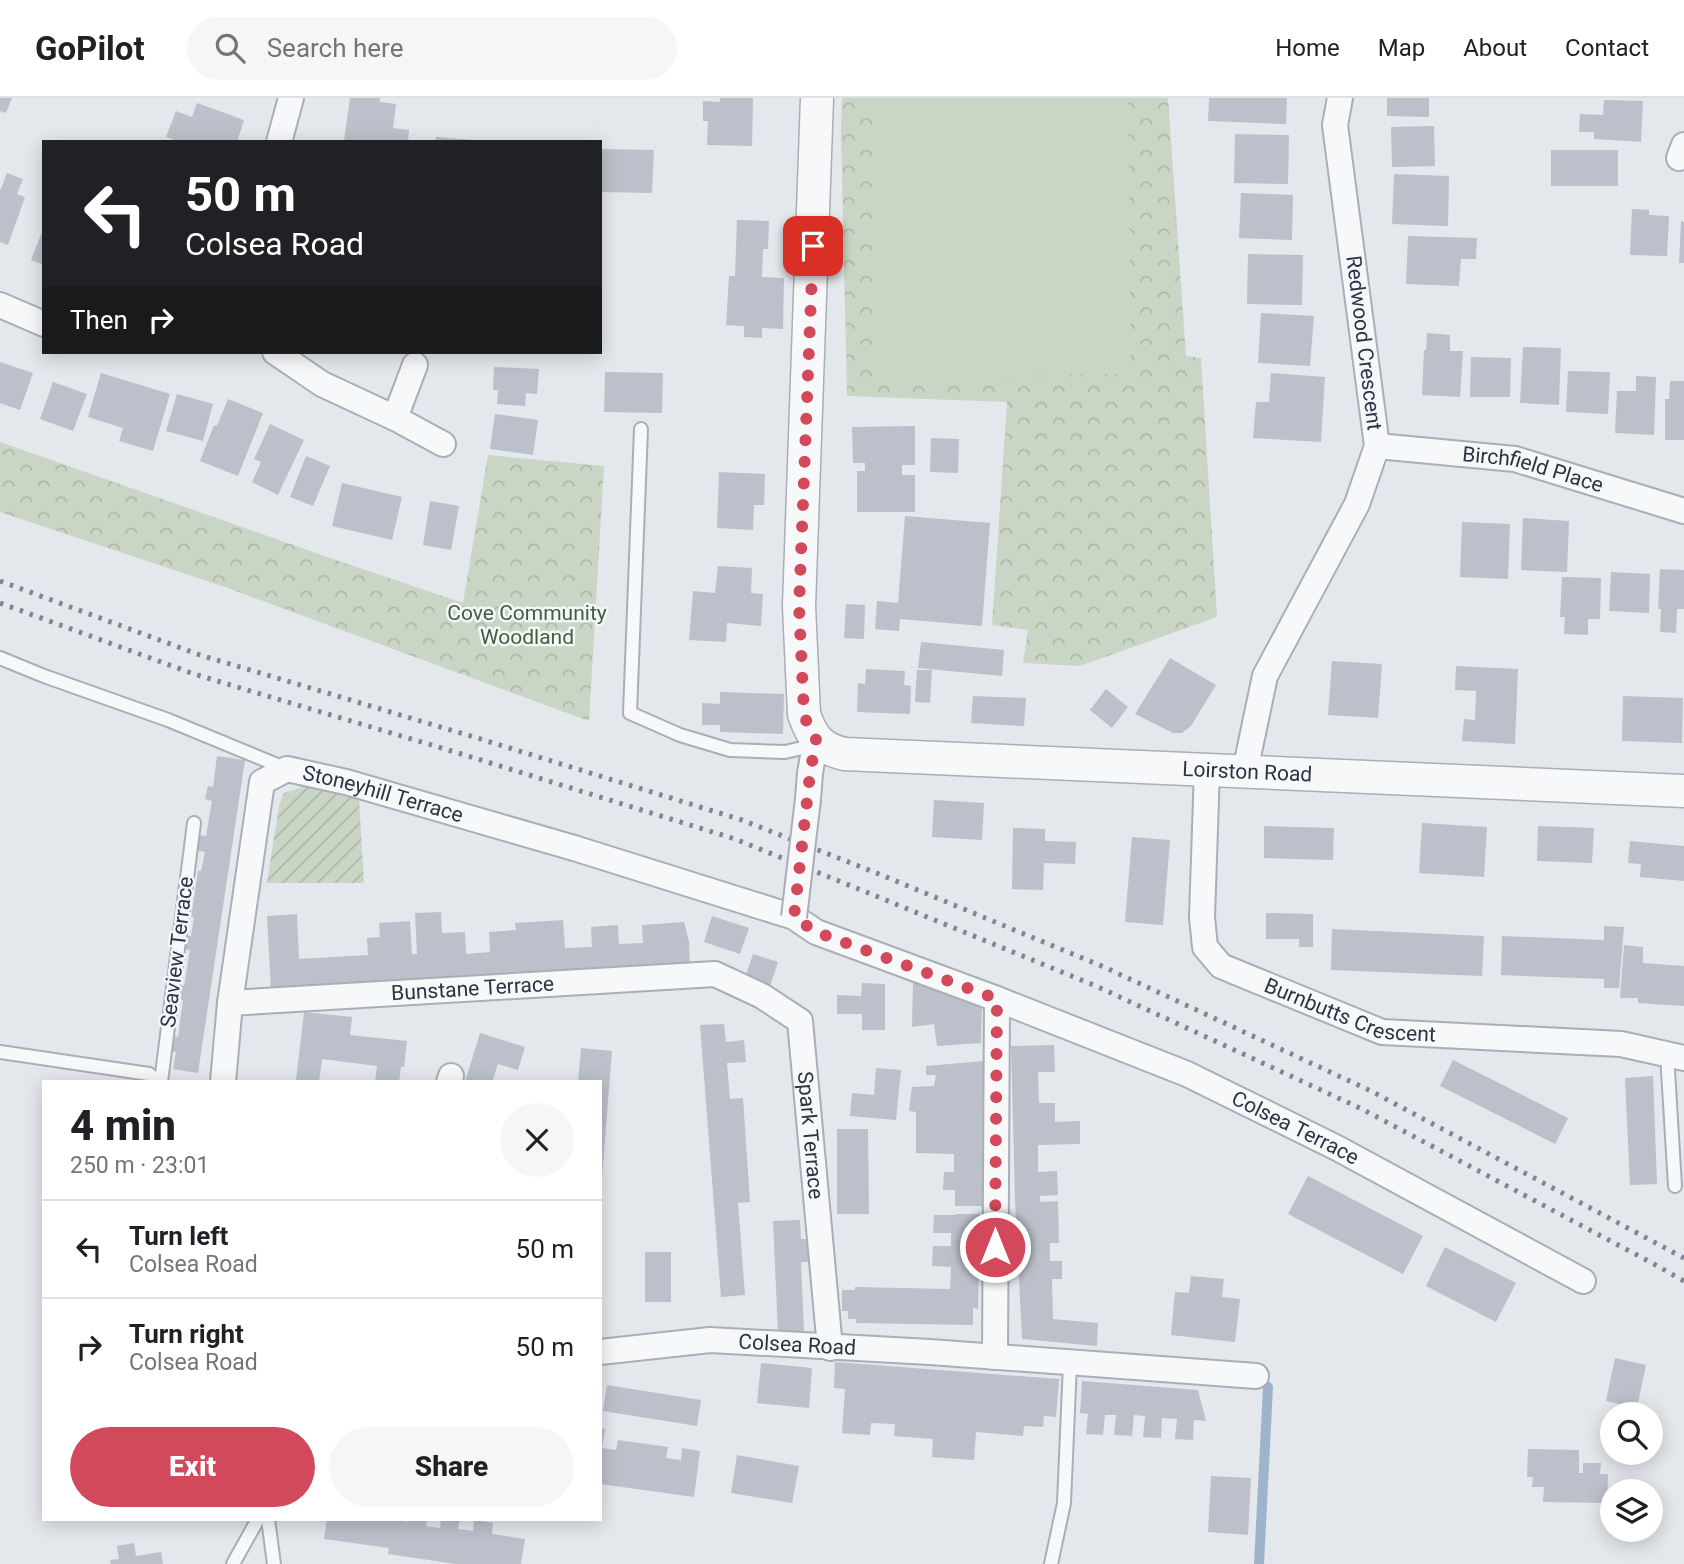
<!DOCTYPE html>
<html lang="en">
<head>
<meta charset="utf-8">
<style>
  :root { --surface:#fff; --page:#f6f6f6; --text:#202124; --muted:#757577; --line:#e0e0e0; --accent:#d1495b }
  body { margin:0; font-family:Roboto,sans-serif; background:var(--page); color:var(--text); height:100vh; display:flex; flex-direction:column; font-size:26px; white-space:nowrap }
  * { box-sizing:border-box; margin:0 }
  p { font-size:23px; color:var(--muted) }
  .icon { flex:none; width:38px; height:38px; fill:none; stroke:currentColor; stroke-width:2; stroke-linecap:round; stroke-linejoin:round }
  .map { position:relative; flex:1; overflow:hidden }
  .drawer { position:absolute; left:42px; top:982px; width:560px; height:441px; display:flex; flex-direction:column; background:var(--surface); border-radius:0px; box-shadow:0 4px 18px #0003 }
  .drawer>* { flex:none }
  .top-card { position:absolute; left:42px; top:42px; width:560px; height:214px; border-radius:0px; box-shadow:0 4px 18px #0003; background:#202124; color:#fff; overflow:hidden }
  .tools { position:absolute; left:1600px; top:1304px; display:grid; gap:14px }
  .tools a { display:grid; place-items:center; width:63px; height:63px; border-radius:50%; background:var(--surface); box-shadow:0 4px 18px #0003; font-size:35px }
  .pin { position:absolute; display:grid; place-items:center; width:60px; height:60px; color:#fff; margin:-30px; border-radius:14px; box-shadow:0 4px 10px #0006 }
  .me { position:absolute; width:77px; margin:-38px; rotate:0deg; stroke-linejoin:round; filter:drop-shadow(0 0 5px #0008) }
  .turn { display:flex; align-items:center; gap:24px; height:147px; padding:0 28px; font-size:32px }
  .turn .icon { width:91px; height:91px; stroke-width:2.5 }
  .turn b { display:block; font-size:49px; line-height:60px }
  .then { display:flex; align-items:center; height:66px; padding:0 28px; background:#0003; gap:14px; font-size:26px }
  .round { display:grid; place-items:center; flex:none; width:74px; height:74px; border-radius:37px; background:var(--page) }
  .headline { display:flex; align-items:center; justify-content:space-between; height:119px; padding:0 28px }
  h1 { font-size:42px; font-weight:800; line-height:52px }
  .action { display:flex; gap:14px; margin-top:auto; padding:14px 28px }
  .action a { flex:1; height:80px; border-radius:42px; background:var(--accent); color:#fff; font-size:28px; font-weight:800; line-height:80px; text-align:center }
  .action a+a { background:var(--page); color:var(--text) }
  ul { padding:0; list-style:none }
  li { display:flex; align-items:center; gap:21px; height:98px; padding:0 28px; border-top:2px solid var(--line) }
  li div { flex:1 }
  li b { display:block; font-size:26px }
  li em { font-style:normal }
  header { display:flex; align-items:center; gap:42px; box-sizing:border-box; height:98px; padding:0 35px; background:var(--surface); border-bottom:2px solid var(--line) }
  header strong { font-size:33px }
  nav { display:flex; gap:38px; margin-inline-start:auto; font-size:24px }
  .search { width:490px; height:63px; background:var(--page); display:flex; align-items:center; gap:18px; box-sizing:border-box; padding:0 24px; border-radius:38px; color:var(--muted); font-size:26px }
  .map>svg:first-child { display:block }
</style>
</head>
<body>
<header>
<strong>GoPilot</strong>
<div class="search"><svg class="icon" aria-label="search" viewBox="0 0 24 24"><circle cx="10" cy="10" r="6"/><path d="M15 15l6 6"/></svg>Search here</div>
<nav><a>Home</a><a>Map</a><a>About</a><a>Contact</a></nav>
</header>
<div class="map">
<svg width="1684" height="1466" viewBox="0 0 1684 1466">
  <defs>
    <pattern id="park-crowns" width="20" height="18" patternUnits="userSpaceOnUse" patternTransform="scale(1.75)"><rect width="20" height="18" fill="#c9d6c5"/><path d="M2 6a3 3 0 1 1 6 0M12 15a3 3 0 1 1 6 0" fill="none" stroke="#adb8ab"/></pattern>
    <pattern id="garden-furrows" width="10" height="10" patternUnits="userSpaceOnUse" patternTransform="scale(1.75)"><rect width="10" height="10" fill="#c9d6c5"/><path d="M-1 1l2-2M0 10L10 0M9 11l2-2" fill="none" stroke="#adb8ab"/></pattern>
  </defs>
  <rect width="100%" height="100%" fill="#e4e7ec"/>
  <path fill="url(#park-crowns)" d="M842,0H1168L1186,258L1201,260L1217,519L1080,568L1023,565L1028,532L992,527L1007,304L847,298L841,33Z
    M0,344L333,461L463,505L488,357L604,368L589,623L222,488L0,414Z"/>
  <path fill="url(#garden-furrows)" d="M305,688L359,702L364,785H267L279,708L284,695Z"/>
  <path fill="#c9d6c5" d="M874,0H1128L1131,276L878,280Z"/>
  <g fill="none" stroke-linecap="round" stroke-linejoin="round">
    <path stroke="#9fb4cc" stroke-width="10" d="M1259,1466L1268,1289"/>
  </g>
  <path fill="#bbc0ca" d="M0,0H12L6,15L0,13Z
    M350,0H380V4L396,6L393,30L409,32L408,44L344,43Z
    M720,0H753L752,48L707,47L708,23H703V3L720,4Z
    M1209,0H1287L1286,26L1208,23Z
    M1387,0H1429V19L1387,18Z
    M1604,2L1643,3L1641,44L1594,41V34H1579L1580,16L1603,17Z
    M197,5L244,22L237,44H179L166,39L176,13L192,19Z
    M1434,28L1435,68L1392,69L1391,29Z
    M1235,36L1289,37L1288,86L1234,85Z
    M436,39L473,42V44H435Z
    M600,51L654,52L652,95L600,94Z
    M1551,52H1618V88H1551Z
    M7,75L23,81L17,96L25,99L8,147L0,144V91H1Z
    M1394,76L1449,78L1448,128L1392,126Z
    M1241,95L1293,97L1292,142L1239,140Z
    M1632,111L1649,112V117L1669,118L1667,158L1630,157Z
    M737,122L769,123L768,151H763L762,179L784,180L783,231L762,230V240L744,239V228L726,227L729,178H735Z
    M1681,123L1684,124V165H1679Z
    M44,129V167L31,162Z
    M1408,138L1477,140L1476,161H1461L1459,188L1406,186Z
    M1248,156L1303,157L1302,207L1247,206Z
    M1261,215L1314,218L1310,268L1258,265Z
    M1427,235L1450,237V253H1463L1460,299L1422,297L1424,252H1426Z
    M1523,249L1561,250L1559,307L1520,305Z
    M1471,259L1511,260L1510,299H1470Z
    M0,264L33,275L20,312L0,305Z
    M494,269L539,271L537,296L526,295L525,308L497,306L498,292H493Z
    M1568,273L1610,274L1608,316L1566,314Z
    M605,274L663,275L662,315L604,314Z
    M101,275L170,296L153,353L119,343L123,330L88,319Z
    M1271,275L1325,279L1321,344L1253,340L1256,304H1269Z
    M1636,278L1656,279L1654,337L1615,335L1617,293H1636Z
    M1670,283H1684V342H1665V301H1669Z
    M53,284L87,296L73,333L40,321Z
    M177,296L213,306L203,343L166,333Z
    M228,301L263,315L238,378L200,363L214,327L217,328Z
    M495,316L538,322L533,357L490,351Z
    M270,326L304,342L278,397L252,384L261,364L254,361Z
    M915,328V367H902V377H915V414H857V373H865V365H853L852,329Z
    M931,340L959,341L958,375L930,374Z
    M306,358L330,368L313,408L290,399Z
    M719,374L765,376L764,407H754L753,432L717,430Z
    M342,385L402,399L392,442L332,428Z
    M430,403L459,408L451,452L423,447Z
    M905,418L990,425L982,528L900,521L899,533L875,531L877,503L898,505Z
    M1523,420L1569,423L1567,474L1521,472Z
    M1462,424L1510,426L1508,481L1460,479Z
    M718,468L752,470L751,495L763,496L761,528L727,525L726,544L689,542L693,493L715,495Z
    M1660,471L1684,472V511H1677L1676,535L1660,534L1661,511H1658Z
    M1611,474L1650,476L1649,515L1609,513Z
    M1562,479L1601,480L1600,521H1588V537L1564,536L1565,519H1560Z
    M846,506L865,507L864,541L844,540Z
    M921,544L1004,552L1002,578L918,570Z
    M1170,560L1216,587L1191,628L1182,635H1173L1135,616Z
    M1332,563L1382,566L1378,620L1328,617Z
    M1456,568L1518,571L1515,646L1462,643L1464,621L1475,622L1476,593L1455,592Z
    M866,571L905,573L904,587L911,588L910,616L857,614L858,585L865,586Z
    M917,572H932L930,605L915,604Z
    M1106,591L1128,609L1112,630L1090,612Z
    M720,594L784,596L783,636L720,634V627H702V605L720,606Z
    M973,598L1026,600L1024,628L971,625Z
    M1623,598L1683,600L1682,645L1622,643Z
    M217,658L245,662L198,975L173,971L176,954L171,953L173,938L178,939L183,902L176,901L178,887L184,888L190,852L183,851L185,837L191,838L194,819H191L198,773H201L205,754L196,752L198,737L206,738L212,703L205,701L208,688L213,689Z
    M934,702L984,705L982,742L932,739Z
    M1422,725L1487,729L1484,779L1419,775Z
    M1264,728L1334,730L1333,762L1264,760Z
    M1538,728L1594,730L1592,765L1537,763Z
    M1013,730L1045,731V743L1076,744L1075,766L1044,765L1043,792L1012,791Z
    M1132,739L1170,742L1163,827L1125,824Z
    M1630,743L1684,748V783L1640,779L1641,766L1628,765Z
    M441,814L442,835L465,834L466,856L490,854L489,834L516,832L515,825L563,822L565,850L592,849L591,829L618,827L619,846L643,845L642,827L684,824L689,844L690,869L271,893L267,818L297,816L299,861L368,857L367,840L380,839L379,825L410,823L412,856H417L415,815Z
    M1266,815L1313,816V849H1299V841H1266Z
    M712,818L749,830L740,856L704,844Z
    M1604,828L1624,829L1619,890H1604V881L1501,877L1502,838L1604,842Z
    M1332,831L1484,838L1482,878L1331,872Z
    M1624,847L1643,849V865L1684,868V908L1638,905V900H1620Z
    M753,856L778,864L769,891L744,883Z
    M913,884L982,907L981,945L937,948L934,926L912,929Z
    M862,885L885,886V932H862V916H837V897L861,898Z
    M304,914L352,919L350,937L407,943L404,969H401L399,984H375L377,968L322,961L319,984L296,982Z
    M724,926L726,944L744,942L746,964L727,965L730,1001L743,1000L750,1104L738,1105L745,1197L721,1199L700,927Z
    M480,935L525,949L518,972L498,966L492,984H465Z
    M1054,947L1055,974H1038L1039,1005H1055V1024L1080,1023V1046L1038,1047V1074L1057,1073L1058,1097L1040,1098V1104L1058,1103L1059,1145H1050V1163H1062V1181H1052L1053,1221L1098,1225L1097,1248L1022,1241L1015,1101L1011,948Z
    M581,950L612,953L602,1078H600V984H578Z
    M1453,962L1568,1020L1555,1046L1440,988Z
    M984,963L982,1108H955V1092H943L944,1074H954V1056L916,1055V1014L909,1013L912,989L934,988L936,977H926V968Z
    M876,970L901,972L896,1022L850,1018L852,995L874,997Z
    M1653,978L1657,1086L1630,1087L1625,980Z
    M837,1031H868L869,1116H837Z
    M1308,1078L1423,1138L1403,1176L1288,1116Z
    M956,1116H980L978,1211L973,1210V1227L856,1225V1221H848V1213H842V1192H855V1189L950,1191L951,1169L932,1168L933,1148H951V1135H933L934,1117H955Z
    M800,1122L801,1141H809L810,1164H801L804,1234L778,1235L773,1123Z
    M1445,1149L1516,1185L1496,1224L1426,1188Z
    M645,1154H671V1204H645Z
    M1191,1178L1224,1181L1222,1199L1240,1201L1235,1244L1171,1237L1175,1194L1189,1195Z
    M1615,1260L1646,1267L1637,1310L1606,1303Z
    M835,1264L1059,1281L1056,1319L1044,1318L1043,1329L1024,1328L1023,1338L976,1334L974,1362L932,1359L933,1341L894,1338L895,1326L871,1325L870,1337L842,1335L845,1291L834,1290Z
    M761,1265L812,1270L809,1310L757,1305Z
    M1082,1283L1198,1292L1206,1323L1194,1322L1193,1342L1175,1341L1177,1321L1162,1320L1161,1340L1143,1339L1145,1318L1134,1317L1132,1338L1114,1337L1116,1317H1105L1103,1337L1086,1336L1088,1316L1080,1315Z
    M607,1287L701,1302L697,1328L603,1313Z
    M600,1330L605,1331L602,1350L616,1352L618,1342L668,1349L666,1360L681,1362L682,1350L700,1353L694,1399L600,1386Z
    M1528,1351L1579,1352V1375H1583V1365H1601L1600,1376H1608L1607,1405L1543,1404L1544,1389H1532L1533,1379H1527Z
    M737,1357L799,1368L792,1405L731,1395Z
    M1211,1378L1251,1380L1248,1437L1208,1434Z
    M327,1421H393L408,1424V1421H427L426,1428L440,1430L441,1421H460L458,1431L473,1433L474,1422L493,1425L492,1436L525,1441L521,1466H456L388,1456L389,1450L324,1441Z
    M134,1445L136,1458L161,1454L163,1466H111L110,1462L119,1461L117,1448Z"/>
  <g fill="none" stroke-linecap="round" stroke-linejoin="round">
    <defs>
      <path id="service" d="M641,331L630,615L680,637L730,652L785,654L802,650L816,642
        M0,560L44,578L168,622L287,671
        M0,954L149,976L159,984
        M1667,956L1675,1088
        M161,984L194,725
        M268,1421L274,1466
        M233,1466L258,1421
        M1051,1466L1064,1405L1070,1265"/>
      <g id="minor">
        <path d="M279,44L291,0"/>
        <path d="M1679,60L1684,47"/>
        <path d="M0,207L44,226"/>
        <path d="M275,254L322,286L395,320L443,346"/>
        <path d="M395,320L415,267"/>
        <path id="s1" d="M1377,348L1515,361L1684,413"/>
        <path id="s2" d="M1207,671L1202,819L1205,849L1221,868L1382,934L1621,946L1684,960"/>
        <path d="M1245,673L1265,578L1357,406L1377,348L1335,27L1340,0"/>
        <path d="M808,701L810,675L816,641"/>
        <path id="s3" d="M230,905L715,876L762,898L800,923L830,1250"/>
        <path id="s4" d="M223,984L230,905L262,684L287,671L346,684L574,750L794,819L816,834L997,901L1187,976L1337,1050L1583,1183"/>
        <path d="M449,984L451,978"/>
        <path id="s5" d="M600,1254L710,1242L930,1254L1256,1278"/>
        <path d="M995,1259L997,901"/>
      </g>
      <g id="tertiary">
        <path id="s6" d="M817,0L799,508L804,616C812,640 821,651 845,656L1684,693"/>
      </g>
    </defs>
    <use href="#service" stroke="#a9aeb7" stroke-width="16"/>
    <use href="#minor" stroke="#a9aeb7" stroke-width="28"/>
    <use href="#tertiary" stroke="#a9aeb7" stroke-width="35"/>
    <use href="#service" stroke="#f7f8fa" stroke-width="12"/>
    <use href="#minor" stroke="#f7f8fa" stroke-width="24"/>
    <use href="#tertiary" stroke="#f7f8fa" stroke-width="32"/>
    <path stroke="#7d8696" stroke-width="5" stroke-dasharray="3.5 7" stroke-linecap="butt" d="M0,483L200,557L474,639L742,722L879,776L1104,869L1371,993L1684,1160
      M0,505L194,576L468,658L735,741L871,796L1096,888L1362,1011L1652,1165L1684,1183"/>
    <defs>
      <path id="minor-bridge" d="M794,819L808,701"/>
    </defs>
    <use href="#minor-bridge" stroke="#a9aeb7" stroke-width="28" stroke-linecap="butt"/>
    <use href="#minor-bridge" stroke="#f7f8fa" stroke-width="24"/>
  </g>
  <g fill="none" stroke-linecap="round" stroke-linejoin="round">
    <path stroke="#d1495b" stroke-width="12" stroke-dasharray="0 21.6" d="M813,148L799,508L804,616L809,631L816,641L810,676L794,819L816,834L997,901L995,1149"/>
  </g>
  <g text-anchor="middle" stroke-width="5" stroke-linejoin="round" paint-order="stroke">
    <g font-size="21" fill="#2b3445" stroke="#f4f6f9">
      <text transform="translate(1364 245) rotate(83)" y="7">Redwood Crescent</text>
      <text dy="7" stroke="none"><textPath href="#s1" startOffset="158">Birchfield Place</textPath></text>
      <text dy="7" stroke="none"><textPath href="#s6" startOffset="1080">Loirston Road</textPath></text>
      <text dy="7" stroke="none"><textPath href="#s4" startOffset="430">Stoneyhill Terrace</textPath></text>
      <text transform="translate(177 854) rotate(-83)" y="7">Seaview Terrace</text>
      <text dy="7" stroke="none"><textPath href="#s3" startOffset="243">Bunstane Terrace</textPath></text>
      <text dy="7" stroke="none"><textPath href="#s2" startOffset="341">Burnbutts Crescent</textPath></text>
      <text dy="7" stroke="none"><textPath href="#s4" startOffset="1404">Colsea Terrace</textPath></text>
      <text dy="7" stroke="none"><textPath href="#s3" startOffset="698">Spark Terrace</textPath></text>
      <text dy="7" stroke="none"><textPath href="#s5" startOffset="198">Colsea Road</textPath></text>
    </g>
    <g font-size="21" fill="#3f6138" stroke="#f4f6f9">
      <text x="527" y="522">Cove Community<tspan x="527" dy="24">Woodland</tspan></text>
    </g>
  </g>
</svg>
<div class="tools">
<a><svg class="icon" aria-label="search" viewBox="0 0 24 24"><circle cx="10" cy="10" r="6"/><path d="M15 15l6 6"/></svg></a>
<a><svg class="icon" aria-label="layers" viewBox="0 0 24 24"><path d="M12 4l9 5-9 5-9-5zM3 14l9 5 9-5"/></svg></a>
</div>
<div class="pin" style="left:813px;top:148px;background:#d93025"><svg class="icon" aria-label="arrive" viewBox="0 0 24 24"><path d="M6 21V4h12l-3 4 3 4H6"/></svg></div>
<svg class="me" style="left:995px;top:1149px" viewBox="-20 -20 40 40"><circle r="17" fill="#d1495b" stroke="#fff" stroke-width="3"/><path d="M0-11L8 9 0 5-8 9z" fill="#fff"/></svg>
<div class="top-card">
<div class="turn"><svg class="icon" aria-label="left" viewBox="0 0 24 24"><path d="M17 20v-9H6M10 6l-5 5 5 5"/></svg><div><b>50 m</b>Colsea Road</div></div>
<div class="then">Then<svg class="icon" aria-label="right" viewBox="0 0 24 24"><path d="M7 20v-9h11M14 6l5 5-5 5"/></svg></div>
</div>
<section class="drawer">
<div class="headline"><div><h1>4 min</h1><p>250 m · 23:01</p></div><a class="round"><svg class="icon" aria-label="close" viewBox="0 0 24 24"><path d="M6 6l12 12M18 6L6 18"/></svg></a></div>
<ul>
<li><svg class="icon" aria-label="left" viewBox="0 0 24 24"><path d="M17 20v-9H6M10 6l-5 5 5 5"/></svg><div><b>Turn left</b><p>Colsea Road</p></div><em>50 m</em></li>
<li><svg class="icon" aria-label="right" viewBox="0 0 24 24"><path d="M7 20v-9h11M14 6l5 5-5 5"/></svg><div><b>Turn right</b><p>Colsea Road</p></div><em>50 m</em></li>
</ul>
<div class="action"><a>Exit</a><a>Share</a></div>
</section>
</div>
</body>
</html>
